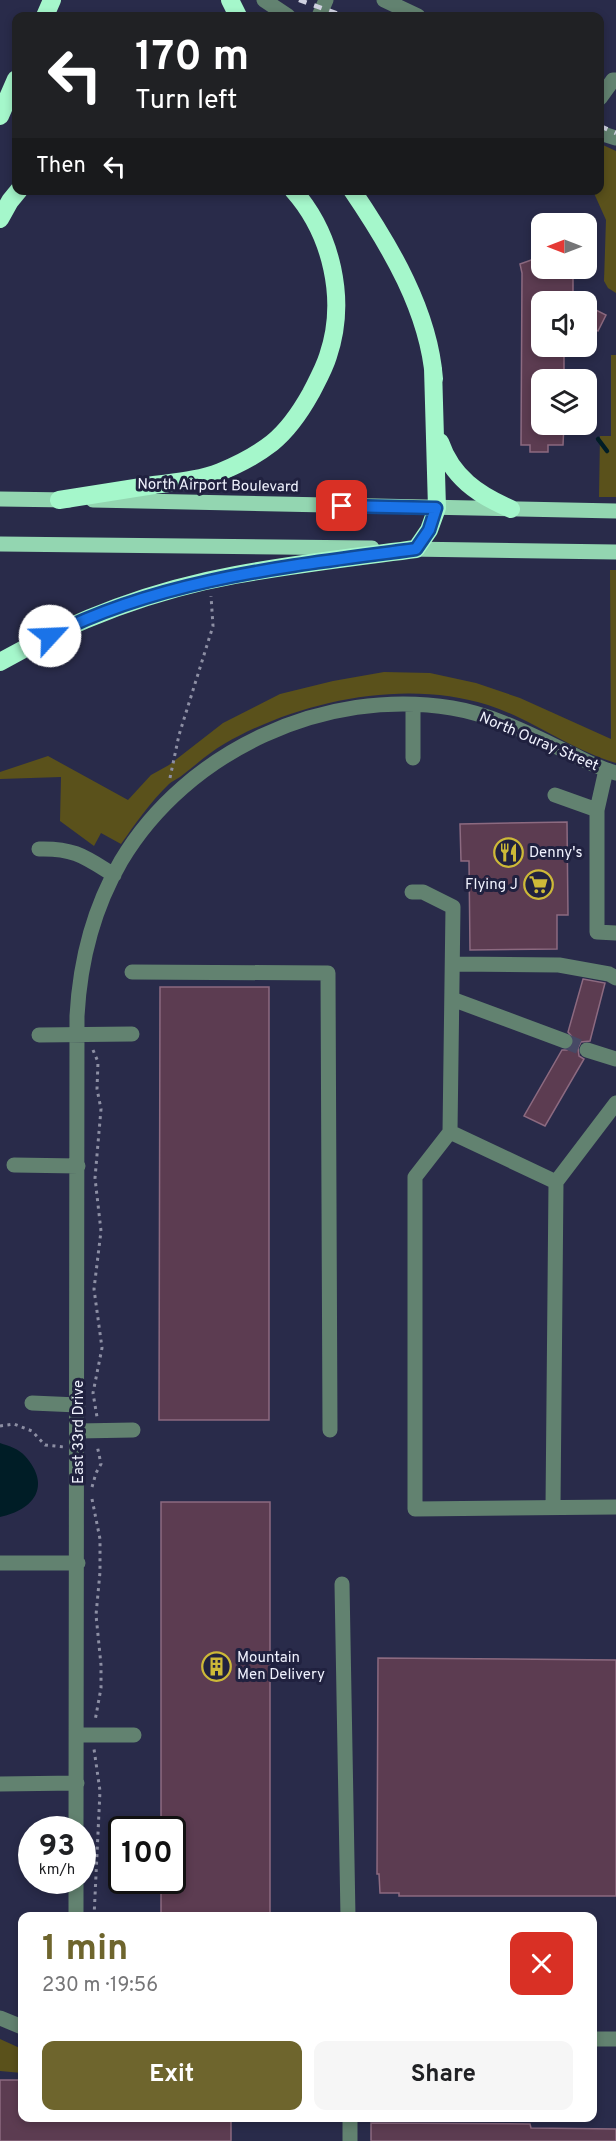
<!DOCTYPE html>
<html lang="en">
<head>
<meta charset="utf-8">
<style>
  :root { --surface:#fff; --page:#f6f6f6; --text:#202124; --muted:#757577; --accent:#6e652d }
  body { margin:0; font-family:Overpass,sans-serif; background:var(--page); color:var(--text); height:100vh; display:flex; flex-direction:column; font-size:22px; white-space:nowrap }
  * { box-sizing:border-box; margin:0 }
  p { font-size:20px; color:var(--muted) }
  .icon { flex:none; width:33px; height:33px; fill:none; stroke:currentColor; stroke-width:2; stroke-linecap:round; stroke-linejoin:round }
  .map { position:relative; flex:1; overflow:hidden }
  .sheet { position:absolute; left:18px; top:1912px; width:579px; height:210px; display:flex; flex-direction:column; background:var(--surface); border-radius:12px; box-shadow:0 3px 9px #0003 }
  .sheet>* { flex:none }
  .banner { position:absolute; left:12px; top:12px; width:592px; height:183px; border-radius:12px; box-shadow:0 3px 9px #0003; background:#202124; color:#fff; overflow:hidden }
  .needle { width:39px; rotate:270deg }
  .fabs { position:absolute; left:531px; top:213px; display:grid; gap:12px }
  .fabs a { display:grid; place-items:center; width:66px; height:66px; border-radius:12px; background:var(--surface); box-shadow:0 3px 9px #0003; font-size:30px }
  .speed { position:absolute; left:18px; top:1816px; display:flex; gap:12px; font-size:30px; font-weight:700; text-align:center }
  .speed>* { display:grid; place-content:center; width:78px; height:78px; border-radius:50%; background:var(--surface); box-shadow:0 3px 9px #0003; line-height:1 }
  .speed small { font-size:15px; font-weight:400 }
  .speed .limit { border:3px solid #111; border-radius:9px; background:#fff; color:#111 }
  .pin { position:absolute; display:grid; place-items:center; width:51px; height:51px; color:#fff; margin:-26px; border-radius:12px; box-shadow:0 3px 9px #0006 }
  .me { position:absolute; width:66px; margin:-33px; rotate:65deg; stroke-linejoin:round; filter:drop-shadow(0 0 4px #0008) }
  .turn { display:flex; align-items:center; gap:21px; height:126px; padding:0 24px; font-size:27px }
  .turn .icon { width:78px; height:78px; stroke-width:2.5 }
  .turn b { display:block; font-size:42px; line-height:51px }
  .then { display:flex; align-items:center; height:57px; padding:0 24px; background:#0003; gap:12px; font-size:22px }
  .round { display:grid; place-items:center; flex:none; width:63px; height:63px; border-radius:12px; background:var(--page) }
  .headline { display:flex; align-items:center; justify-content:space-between; height:102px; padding:0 24px }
  h1 { font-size:36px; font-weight:700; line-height:45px; color:var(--accent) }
  .action { display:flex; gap:12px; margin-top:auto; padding:12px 24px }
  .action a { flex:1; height:69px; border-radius:12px; background:var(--accent); color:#fff; font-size:24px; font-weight:700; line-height:69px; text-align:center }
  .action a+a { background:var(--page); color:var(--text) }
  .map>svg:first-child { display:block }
</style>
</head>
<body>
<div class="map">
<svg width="616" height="2141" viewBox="0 0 616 2141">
  <rect width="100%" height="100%" fill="#292b4a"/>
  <path fill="#5a511b" d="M603,145L616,151V293L608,288L604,281L606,220L593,191L600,190V147Z
    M611,355H616V497H599L600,436H611Z
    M610,570H616V763C571,750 532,719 488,705C404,678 298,701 224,744C208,753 195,766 180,777C177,779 172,781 169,784C151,801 135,824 121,844L101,833L94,846L60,821L61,777L0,779V772L48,756L128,800L151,775L169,765L223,723L280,694L333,681L384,672L430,673L476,683L520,698L611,739Z
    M0,2039L22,2049V2073L0,2071Z"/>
  <path fill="#001d26" d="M0,1443C9,1446 19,1449 25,1456C52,1486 34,1510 0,1517Z"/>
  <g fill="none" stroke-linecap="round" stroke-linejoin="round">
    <path stroke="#001d26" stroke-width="4.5" d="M598,439L607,451"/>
  </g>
  <path fill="#5c3c51" stroke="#8c6a80" stroke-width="1.5" d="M534,259H542V268H573V302H542V346H564V380H542V424H564L563,445H548V452H530V445H521L522,273L520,264Z
    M586,305L606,315L598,331L586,325Z
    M567,822L568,915H557V949L470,950L469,861H461L460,824Z
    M583,979L605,983L590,1041L581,1042L578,1048L579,1056L584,1059L545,1126L524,1116L562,1050H567L574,1045V1039L568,1032Z
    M160,987H269V1420H159Z
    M161,1502H270V1917H161V1881H172V1830H161Z
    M378,1658L616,1660V1896H399V1893H380L379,1874H377Z
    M0,2080H22V2118H231V2141H0Z
    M371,2123L530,2124L531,2128L616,2129V2141H371Z"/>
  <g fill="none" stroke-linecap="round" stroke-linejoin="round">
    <path stroke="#474965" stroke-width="15" stroke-dasharray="15 8" stroke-linecap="butt" d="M565,1041L587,1050"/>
    <path stroke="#8d8fa4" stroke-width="3" stroke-dasharray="3 4.5" stroke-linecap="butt" d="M170,778L179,735L213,626L211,596
      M93,1050L98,1062L97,1089L101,1109L95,1178L101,1231L94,1289L102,1348L93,1393L97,1417
      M0,1426L14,1424L32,1431L45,1445L64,1447
      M92,1487L96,1473L101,1464L97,1445
      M92,1499L100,1539V1572L96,1615L101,1665V1688L95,1721
      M24,1858H32
      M94,1917L100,1791L94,1749"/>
    <path stroke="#628270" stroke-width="15" d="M264,0L288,16
      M384,0L418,16
      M319,16L326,0
      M600,98L613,80H616
      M600,133L616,138
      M413,758V705
      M606,770L597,810V932L616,933
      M555,795L597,810
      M39,849C75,848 85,857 114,875
      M412,892H423L453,907L450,1132L556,1182
      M453,964L559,965L609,974L616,978
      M132,972L328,973L330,1430
      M452,999L565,1041
      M39,1035L132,1034
      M587,1050L616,1059
      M450,1132L415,1177V1509L616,1507
      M14,1165L78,1166
      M32,1403L78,1405
      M78,1431L133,1430
      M553,1507L556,1182L616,1103
      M0,1563H78
      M342,1584L348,1917
      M77,1735H134
      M0,1784L77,1783
      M76,1830L77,1016C80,961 93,909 121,861C187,750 326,687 452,708C495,715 535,737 574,755C588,762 601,769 616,773
      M76,1917V1881
      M0,2018L22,2027
      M592,2039H616
      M350,2141V2118"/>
    <path stroke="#93d6b1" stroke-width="15" d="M0,499L69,500
      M93,500L616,511
      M0,544L372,548
      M408,549L616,552"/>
    <path stroke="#a5f7cb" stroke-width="18" d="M230,0L238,16
      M45,16L52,0
      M0,116L16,79
      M352,190C390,246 429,311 434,379
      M0,219L10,201L19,190
      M440,442C452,477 478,495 511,509
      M59,500C91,495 122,490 154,485C176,482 200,480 220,472C237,465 258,454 272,443C288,430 301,411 311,393C317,381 324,369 328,356C347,300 332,234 293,190
      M0,662C72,621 153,590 235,575C294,564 355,557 416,549L429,530L437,508L433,368"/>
    <path stroke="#cfd1e0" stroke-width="4.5" stroke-dasharray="8 8" stroke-linecap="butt" d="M299,0L344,16
      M600,126L616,133"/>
  </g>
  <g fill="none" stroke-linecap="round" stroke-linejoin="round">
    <defs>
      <path id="route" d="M50,636C163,578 291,566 416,549L429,530L436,508L342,506"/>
    </defs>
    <use href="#route" stroke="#114b97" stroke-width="15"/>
    <use href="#route" stroke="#1a73e8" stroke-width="10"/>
  </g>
  <defs>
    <symbol id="restaurant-ring" viewBox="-11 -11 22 22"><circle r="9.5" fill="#20213f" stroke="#cdb938" stroke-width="1.5"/><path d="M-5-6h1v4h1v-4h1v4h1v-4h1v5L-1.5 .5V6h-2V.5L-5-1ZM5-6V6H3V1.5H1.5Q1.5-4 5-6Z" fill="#cdb938"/></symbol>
    <symbol id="supermarket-ring" viewBox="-11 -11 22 22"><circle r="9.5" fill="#20213f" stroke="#cdb938" stroke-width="1.5"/><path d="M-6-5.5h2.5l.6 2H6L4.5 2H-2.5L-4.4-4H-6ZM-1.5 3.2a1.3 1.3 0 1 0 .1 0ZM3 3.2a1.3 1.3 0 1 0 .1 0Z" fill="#cdb938"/></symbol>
    <symbol id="building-ring" viewBox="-11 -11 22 22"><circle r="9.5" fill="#20213f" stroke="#cdb938" stroke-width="1.5"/><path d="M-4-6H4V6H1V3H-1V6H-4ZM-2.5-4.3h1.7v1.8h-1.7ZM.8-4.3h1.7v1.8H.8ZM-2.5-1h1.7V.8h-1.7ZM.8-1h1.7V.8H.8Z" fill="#cdb938"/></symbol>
  </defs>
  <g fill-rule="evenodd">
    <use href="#restaurant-ring" x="492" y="836" width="33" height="33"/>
    <use href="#supermarket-ring" x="522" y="868" width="33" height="33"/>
    <use href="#building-ring" x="200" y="1650" width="33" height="33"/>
  </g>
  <g text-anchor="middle" stroke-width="6" stroke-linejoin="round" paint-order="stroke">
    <g font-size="15" fill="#f0f2fe" stroke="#20213f">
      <text transform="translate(218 485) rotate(1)" y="5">North Airport Boulevard</text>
      <text transform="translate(539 741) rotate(23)" y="5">North Ouray Street</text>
      <text transform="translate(78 1432) rotate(-90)" y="5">East 33rd Drive</text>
    </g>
    <g font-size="15" fill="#f0f2fe" stroke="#20213f" text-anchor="start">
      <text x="529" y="857">Denny's</text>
      <text x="518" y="889" text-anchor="end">Flying J</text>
      <text x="237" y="1662">Mountain<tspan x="237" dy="17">Men Delivery</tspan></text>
    </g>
  </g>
</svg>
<div class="fabs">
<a><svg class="needle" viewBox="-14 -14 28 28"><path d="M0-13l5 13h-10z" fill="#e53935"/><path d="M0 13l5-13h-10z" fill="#757577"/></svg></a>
<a><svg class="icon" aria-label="sound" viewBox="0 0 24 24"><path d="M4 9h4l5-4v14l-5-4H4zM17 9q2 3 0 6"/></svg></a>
<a><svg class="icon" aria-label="layers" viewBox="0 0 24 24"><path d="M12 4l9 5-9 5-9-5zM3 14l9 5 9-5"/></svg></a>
</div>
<div class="speed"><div>93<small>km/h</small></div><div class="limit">100</div></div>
<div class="pin" style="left:342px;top:506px;background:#d93025"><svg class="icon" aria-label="arrive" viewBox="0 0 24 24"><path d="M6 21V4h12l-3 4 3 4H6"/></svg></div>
<svg class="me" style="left:50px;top:636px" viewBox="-20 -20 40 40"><circle r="19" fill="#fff"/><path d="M0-13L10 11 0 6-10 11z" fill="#1a73e8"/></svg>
<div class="banner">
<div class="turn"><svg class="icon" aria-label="left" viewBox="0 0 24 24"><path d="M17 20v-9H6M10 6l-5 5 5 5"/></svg><div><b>170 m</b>Turn left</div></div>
<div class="then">Then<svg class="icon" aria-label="left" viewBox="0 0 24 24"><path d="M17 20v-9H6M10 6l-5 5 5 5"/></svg></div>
</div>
<section class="sheet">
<div class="headline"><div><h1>1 min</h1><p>230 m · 19:56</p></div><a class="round" style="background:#d93025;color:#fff"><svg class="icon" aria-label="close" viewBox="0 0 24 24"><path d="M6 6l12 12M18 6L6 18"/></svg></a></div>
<div class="action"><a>Exit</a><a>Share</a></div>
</section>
</div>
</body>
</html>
